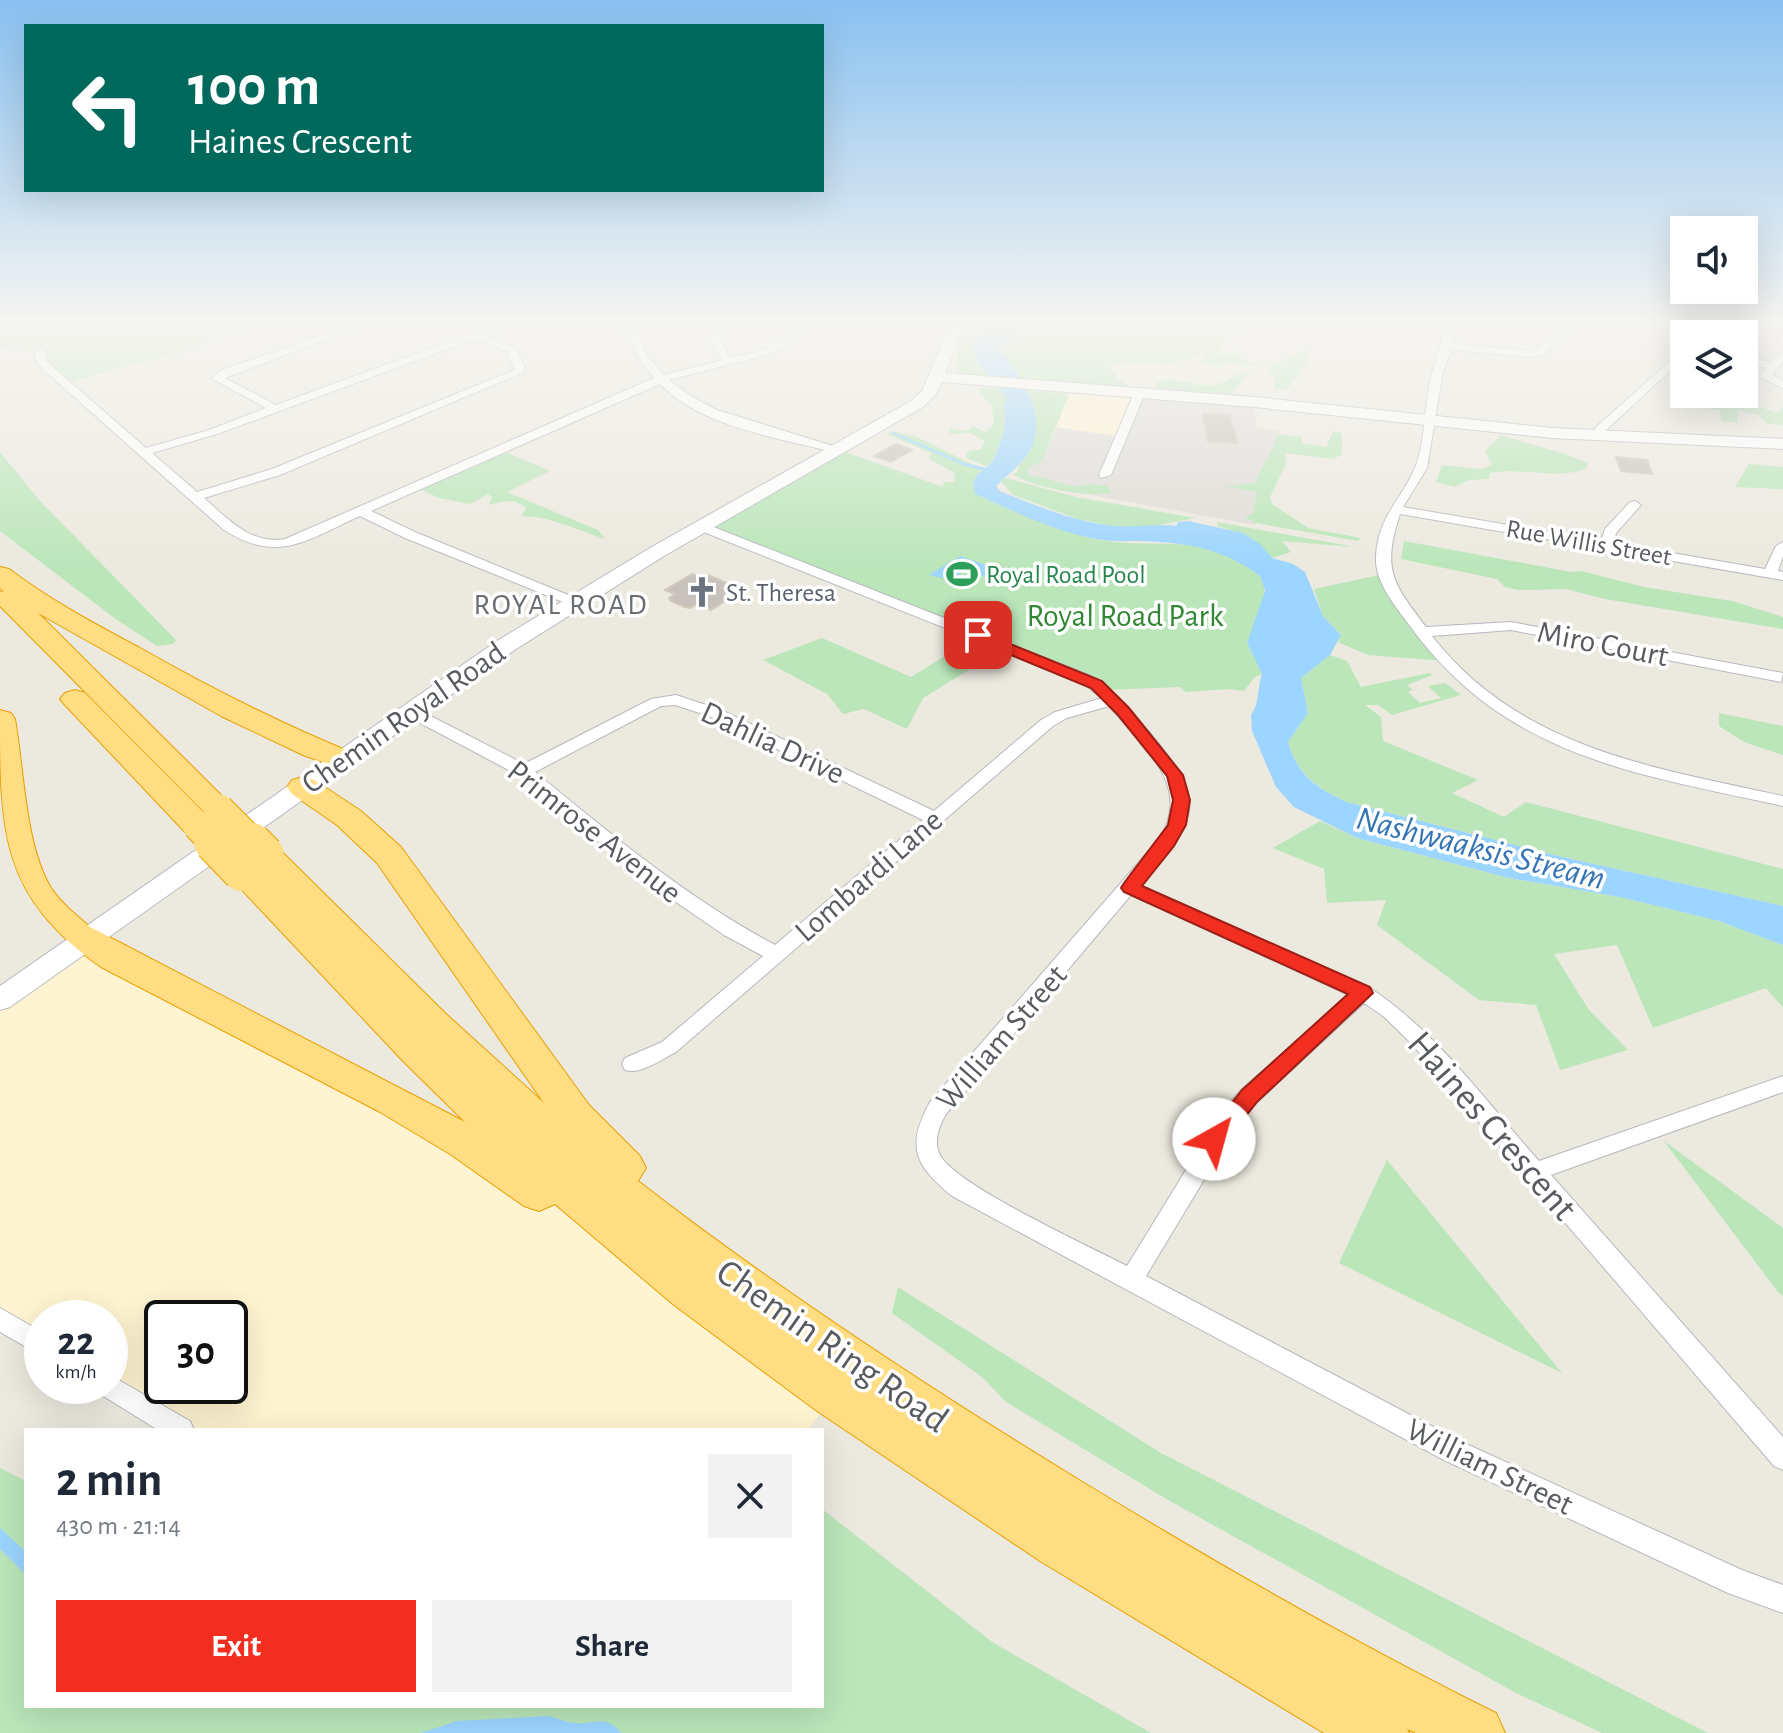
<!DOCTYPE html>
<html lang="en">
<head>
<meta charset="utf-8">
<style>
  :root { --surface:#fff; --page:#f2f2f3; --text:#1f2937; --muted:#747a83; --accent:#f12e20 }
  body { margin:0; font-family:"Alegreya Sans",sans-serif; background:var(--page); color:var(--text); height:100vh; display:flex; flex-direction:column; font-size:30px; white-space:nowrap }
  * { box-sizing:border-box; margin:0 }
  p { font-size:26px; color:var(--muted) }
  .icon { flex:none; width:44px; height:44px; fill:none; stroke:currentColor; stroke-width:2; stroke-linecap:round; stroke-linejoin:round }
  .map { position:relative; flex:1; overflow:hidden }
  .drawer { position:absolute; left:24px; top:1428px; width:800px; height:280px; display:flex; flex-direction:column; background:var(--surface); border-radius:0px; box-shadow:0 8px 32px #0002 }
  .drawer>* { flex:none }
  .guide { position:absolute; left:24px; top:24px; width:800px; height:168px; border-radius:0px; box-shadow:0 8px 32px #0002; background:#00695c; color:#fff; overflow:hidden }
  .controls { position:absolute; left:1670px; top:216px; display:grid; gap:16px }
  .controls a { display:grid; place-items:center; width:88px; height:88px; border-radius:0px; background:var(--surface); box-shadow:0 8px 32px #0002; font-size:40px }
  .speed { position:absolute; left:24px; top:1300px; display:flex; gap:16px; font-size:40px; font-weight:700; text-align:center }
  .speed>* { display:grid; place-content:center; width:104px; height:104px; border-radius:50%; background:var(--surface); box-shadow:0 8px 32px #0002; line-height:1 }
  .speed small { font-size:20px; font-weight:400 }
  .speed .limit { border:4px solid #111; border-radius:12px; background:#fff; color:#111 }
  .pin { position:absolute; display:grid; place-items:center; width:68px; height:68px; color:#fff; margin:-34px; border-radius:16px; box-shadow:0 4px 12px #0006 }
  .me { position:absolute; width:88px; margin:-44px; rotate:38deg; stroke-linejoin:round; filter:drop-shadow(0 0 6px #0008) }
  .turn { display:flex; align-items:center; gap:28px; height:168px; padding:0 32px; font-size:36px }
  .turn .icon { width:104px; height:104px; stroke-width:2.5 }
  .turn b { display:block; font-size:56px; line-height:68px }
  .round { display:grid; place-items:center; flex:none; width:84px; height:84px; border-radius:0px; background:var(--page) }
  .overview { display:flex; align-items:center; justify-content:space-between; height:136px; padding:0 32px }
  h1 { font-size:48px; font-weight:700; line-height:60px }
  .cta { display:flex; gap:16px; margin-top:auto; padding:16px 32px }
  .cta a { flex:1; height:92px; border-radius:0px; background:var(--accent); color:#fff; font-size:32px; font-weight:700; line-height:92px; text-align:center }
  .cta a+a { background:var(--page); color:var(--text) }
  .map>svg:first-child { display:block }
</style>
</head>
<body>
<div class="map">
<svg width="1783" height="1733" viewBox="0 0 1783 1733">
  <rect width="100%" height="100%" fill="#ece9df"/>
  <path fill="#fff4d1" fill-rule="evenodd" d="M1070,388L1139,393L1121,437L1057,427Z
    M79,943L511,1172L618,1255L834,1395L808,1430H181L110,1386V1318H42V1345L0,1319V1000ZM162,1318H230V1386H162Z"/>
  <path fill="#dfdcd7" d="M1136,397L1254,402L1256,428L1279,430L1255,525L1031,484L1035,477L1028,475L1027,468L1042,460L1057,427L1120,437Z"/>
  <path fill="#bae6b9" d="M0,326H249L190,349L65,383L50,370L39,351L0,349Z
    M966,326H993L978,334C971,360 977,359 993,379L963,375L958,371L956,357Z
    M1034,326H1247L1228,336L1219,353L1225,356L1236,350L1241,359L1258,363L1247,367L1226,362L1221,367L1201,363L1205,352L1171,364L1123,362L1110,366L1118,379L1130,387L1023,381L998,349Z
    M1309,347L1304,368L1286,390L1275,389L1273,376L1267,368Z
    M1250,371L1232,394L1155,388L1159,381C1178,376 1195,388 1215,385C1228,383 1235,372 1250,371Z
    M979,387L1001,389L1008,399L1004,404L1007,426L993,461L986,466L966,458L967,452L981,449L985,441L970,433L950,434L949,429L968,431L972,426L986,432L994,424L992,405L980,395Z
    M1026,390L1069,394L1042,461L1027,468L1028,474L1076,487L1089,484L1108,486L1111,493C1082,497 1038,488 1011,474L1017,473C1019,461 1029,454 1033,443C1039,427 1032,406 1026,390Z
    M1717,397L1735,399L1778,413L1783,407V425L1767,424L1760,416L1738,410V423L1721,421L1720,410L1705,408Z
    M893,431L917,437L978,467L981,469L975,494C1014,511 1053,529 1095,539C1145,550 1189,533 1238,561C1246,566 1258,571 1262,579C1270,597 1253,625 1247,643L1262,674L1255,677L1244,691L1230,689L1186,692L1180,687L1104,690L1006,647L923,698L907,729L864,709L843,714L827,694L763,660L822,638L911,677L977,636L701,526L837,449L943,487L944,482H955L954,472L929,459L931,453L886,434Z
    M1333,431L1342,433V454L1334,459L1285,453L1286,464L1270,497L1272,504L1308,528L1361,538L1358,541L1256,523L1244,517L1253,514L1257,492L1226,486L1255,483C1262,465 1273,452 1278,434L1302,437L1301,443L1326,447Z
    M1501,435C1529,445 1560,450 1588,463L1586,469C1551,480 1524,467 1490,473L1489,479L1469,480L1454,487L1436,482L1442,465L1480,469L1492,465L1485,451Z
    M499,449L550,471L507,492L598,530L605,539C578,530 549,516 522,516L526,508C515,498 503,501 489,505L492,497L488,494L470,504L439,498L414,486Z
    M0,452L40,501L176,640L173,644L157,646L117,620L0,531Z
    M1749,464L1783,467V489L1735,487Z
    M1006,478L1076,497L1196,518L1142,528L1107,525L1078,519L1013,495L1001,481Z
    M1217,522L1355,547L1282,541L1291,552L1272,558C1256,540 1241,533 1218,526Z
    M1404,541L1572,572L1581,571L1644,587L1732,601L1783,617V629L1605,599L1566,589L1518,590L1505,587L1497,579L1401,559Z
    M1384,574L1446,661L1368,655L1338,642L1341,635L1323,616L1314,589Z
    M1330,655L1347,661L1361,687L1430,673L1432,675L1407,685L1413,690L1408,692L1420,703L1441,698L1428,686L1445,683L1461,695L1392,715L1378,705H1365L1381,717L1383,741L1478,780L1452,793L1504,817L1526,802L1783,869V906L1558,856L1346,802C1316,787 1298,775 1288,742L1308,713L1301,678Z
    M1719,713L1783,726V755L1744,742L1719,726Z
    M1320,821L1357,838L1509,878L1620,897L1719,921L1783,945V1008L1766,988L1653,1028L1617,945L1554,954L1589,1010L1628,1050L1560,1070L1536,1005L1479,1000L1377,925L1386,900L1327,903L1324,869L1273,848Z
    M1664,1141L1783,1228V1296L1778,1292Z
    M1387,1160L1562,1373L1339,1263Z
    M898,1287L1161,1453L1708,1733H1602L1516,1693L1168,1500L1006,1402L982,1377L892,1313Z
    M0,1468L26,1481V1706H822V1509L992,1642L1151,1733H0Z"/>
  <path fill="#9cd5ff" d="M993,326H1034L998,348C1018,372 1046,411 1033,444C1026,461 1009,474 996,486L1000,491C1034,505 1070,520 1107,525C1131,529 1154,523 1176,526L1178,522L1188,521L1243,533L1260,544L1272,558L1293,564L1305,572L1323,616L1341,635L1330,655L1301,678L1308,713L1288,742C1298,776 1316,787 1346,802L1558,856L1783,906V945L1719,921L1620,897L1509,878L1357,838L1294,807L1276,787L1252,731L1251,715C1260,703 1257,688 1262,674L1247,643L1265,591L1260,576C1223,548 1185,542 1139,541C1125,541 1109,542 1096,539C1053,531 1014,511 975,494C968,473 988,471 994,458C1003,439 1007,424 1004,404L1007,399L976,359L973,349L978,334Z
    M960,556L997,569L986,577L962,569L958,582L929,575Z
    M0,1528L26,1552V1575L0,1549Z
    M548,1716C557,1718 565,1722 574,1723C592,1725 607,1714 621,1733H421L457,1721Z"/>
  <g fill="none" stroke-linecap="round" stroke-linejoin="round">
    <path stroke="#9cd5ff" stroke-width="3" d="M893,433L964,464L988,470"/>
  </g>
  <path fill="#c7c3bc" stroke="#d1cabd" stroke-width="2" d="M1203,414L1230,415L1237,443L1208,442Z
    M896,444L912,450L891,462L874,456Z
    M1616,457L1647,460L1652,474L1621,471Z
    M692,574L702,578L708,575L729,584L723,588L736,594L711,610L697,604L690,608L685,607L671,601L669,598L675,594L665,590Z"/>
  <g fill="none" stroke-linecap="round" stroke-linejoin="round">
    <defs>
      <path id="street" d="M349,326H363L225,378L276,405L491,326H505L484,335L516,348L525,367L524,372L280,475L204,498C228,519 251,545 285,539L654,378L639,358L621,326H631L649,358L664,375L722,360L709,340L723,326H734L720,340L731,358L766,349L794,326H805L774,353L669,380L694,398L717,410L843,449L837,453C780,438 703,428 660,384L371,511L415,532L578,599V605L573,606L405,538L360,516C308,539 279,565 224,530L46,372L36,361L34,351L43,349L46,360L54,368L146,448L209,430L266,408L211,378L224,369ZM475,339L508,352L514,370L272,469L197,492L152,453L217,434Z
        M1444,326H1454L1453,344L1533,351L1566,326H1577L1544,354L1533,357L1452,350L1443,371L1427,468L1403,507L1601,541L1605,529L1630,502L1635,501L1641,505L1616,533L1614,543L1765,569L1776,546L1783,542V556L1778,571L1783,572V580L1400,514C1382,570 1392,582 1426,627L1511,622L1783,673L1781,682L1511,630L1432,636C1519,748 1654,768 1783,796V806C1636,774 1505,757 1410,626C1396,607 1374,582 1376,556C1378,516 1401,501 1415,468C1426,441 1424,402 1432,373C1437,356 1443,344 1444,326Z
        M1707,326H1718L1710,334H1699Z
        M1684,349V358L1605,431V439H1597L1595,428Z
        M1783,351V361L1772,375L1783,381V388L1761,378L1760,376L1766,368L1744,362V356L1770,362Z
        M1135,391L1145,393L1111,475L1101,478L1099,475Z
        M701,522L1091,676C1115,690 1131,711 1149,732C1210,804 1198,817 1140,885L1370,988C1437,1032 1486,1102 1539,1161L1783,1076V1092L1551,1175L1783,1437V1470L1774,1466L1411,1043L1383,1016L1364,1003L1257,1102L1237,1125L1146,1276L1462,1442L1742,1570L1783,1585V1613L1728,1593L1444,1460L952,1196C914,1165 906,1146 930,1102L1160,838C1193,785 1141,744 1109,706L1067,718L1053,726L676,1052C662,1059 641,1075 625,1070L622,1064L625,1058L662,1042L763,956L724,935L644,880L518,775L405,715L403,712L405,709H417L524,764L651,699L676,695L721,710L934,811L1041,720L1055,712L1102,698L1081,682L696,529L694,526ZM675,705L709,716L923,820L775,945C687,898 612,835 535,772L661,706ZM1131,895L1349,995L1241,1090L1221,1113L1127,1266C1091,1247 955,1185 940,1155C933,1142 939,1126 946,1114Z
        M0,1308L42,1332V1356L0,1332Z
        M110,1375L190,1421L194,1430H158L100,1394L96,1386H110Z"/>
      <path id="secondary" d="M950,326H964L945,373L1254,397L1552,428L1783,439V449L1552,438L1254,407L942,382L935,396L923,407L664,556L513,651L10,1007L0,1010V986L497,641L650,548L911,401L922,391Z"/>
      <path id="highway" d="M0,567L9,569C50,600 95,624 140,648C209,687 279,723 353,753L358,760L353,767L342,769L303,755L221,716L38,613L235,809L230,816L219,819L208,816L0,606V592L4,591L0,588Z
        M75,690L85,693L209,818L213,825L209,832L197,835L185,832L65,705L60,699L65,693Z
        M0,710L11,713L15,719C24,769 25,845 51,888C62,904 76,915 90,927L465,1122L403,1061L225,872L230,864C243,861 251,861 260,870L248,855L253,847L265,844L277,847L446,1014L544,1103L377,863L337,825L292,794L287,787L292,780L303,777L314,780L361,811L401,847L589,1105L640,1156L646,1168L638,1181C780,1291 930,1389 1084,1483C1219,1565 1355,1643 1496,1713L1505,1733H1416L1407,1729L1409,1733H1324L1040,1561L817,1411L674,1305L555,1204L539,1211L524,1206L450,1154L380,1112L101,967C0,895 0,833 0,710Z"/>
    </defs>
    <use href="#street" stroke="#b5b8bd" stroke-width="2"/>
    <use href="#secondary" stroke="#b5b9bf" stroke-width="2"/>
    <use href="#highway" stroke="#eb9f00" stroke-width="2"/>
    <use href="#street" fill="#fff" fill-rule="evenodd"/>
    <use href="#secondary" fill="#fff" fill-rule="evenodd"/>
    <use href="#highway" fill="#ffde83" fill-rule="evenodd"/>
    <defs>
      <path id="highway-bridge-far1" d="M219,809L254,844
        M197,825L215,844"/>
      <path id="highway-bridge" d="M213,842L242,872
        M252,842L265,855"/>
    </defs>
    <use href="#highway-bridge-far1" stroke="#eb9f00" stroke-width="31" stroke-linecap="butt"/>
    <use href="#highway-bridge" stroke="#eb9f00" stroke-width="40" stroke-linecap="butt"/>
    <use href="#highway-bridge-far1" stroke="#ffde83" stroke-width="29"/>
    <use href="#highway-bridge" stroke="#ffde83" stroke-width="38"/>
  </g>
  <linearGradient id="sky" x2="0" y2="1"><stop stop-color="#89c1f1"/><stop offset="0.57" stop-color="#f6f5f1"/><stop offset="1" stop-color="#f6f5f1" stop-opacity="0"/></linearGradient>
  <rect width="1783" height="568" fill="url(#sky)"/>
  <path fill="#f12e20" stroke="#9d1e15" stroke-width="2" d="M978,631L1102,681L1129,708L1183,775L1190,800L1186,825L1174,846L1142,886L1370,987L1373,993L1257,1102L1222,1146L1214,1148L1207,1146L1203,1139L1242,1090L1348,994L1124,892L1121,888L1124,883L1168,825L1173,800L1167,776L1118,715L1091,688L972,639V632Z"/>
  <defs>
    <symbol id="stadium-bare" viewBox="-9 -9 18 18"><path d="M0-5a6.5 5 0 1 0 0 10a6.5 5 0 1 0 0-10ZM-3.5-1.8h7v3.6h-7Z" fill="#2e9e5b" stroke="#fff" stroke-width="2.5" paint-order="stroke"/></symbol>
    <symbol id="church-bare" viewBox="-9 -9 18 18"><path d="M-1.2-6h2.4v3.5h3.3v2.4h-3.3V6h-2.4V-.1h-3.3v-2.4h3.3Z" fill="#6b7280" stroke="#fff" stroke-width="2.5" paint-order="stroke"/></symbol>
  </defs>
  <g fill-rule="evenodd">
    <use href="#stadium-bare" x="940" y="552" width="44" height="44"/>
    <use href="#church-bare" x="680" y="570" width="44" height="44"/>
  </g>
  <g text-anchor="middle" stroke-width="7" stroke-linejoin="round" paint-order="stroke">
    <g font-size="26" fill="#585c61" stroke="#fff">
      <text transform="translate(1589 542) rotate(10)" y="9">Rue Willis Street</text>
    </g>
    <g font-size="26" fill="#27864d" stroke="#fff" text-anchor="start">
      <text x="986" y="583">Royal Road Pool</text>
    </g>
    <g font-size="26" fill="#5b616d" stroke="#fff" text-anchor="start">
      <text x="726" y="601">St. Theresa</text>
    </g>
    <g font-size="30" letter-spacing="2" fill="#696e73" stroke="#fff">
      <text x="561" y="614">ROYAL ROAD</text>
    </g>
    <g font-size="32" fill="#318734" stroke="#fff">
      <text x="1125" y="626">Royal Road Park</text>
    </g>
    <g font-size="32" fill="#585c61" stroke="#fff">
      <text transform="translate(1603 643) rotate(11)" y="11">Miro Court</text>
      <text transform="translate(403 717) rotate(-35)" y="11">Chemin Royal Road</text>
      <text transform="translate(773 742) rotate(25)" y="11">Dahlia Drive</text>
      <text transform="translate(595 831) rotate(38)" y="11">Primrose Avenue</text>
      <text transform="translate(868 875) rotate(-41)" y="11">Lombardi Lane</text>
      <text transform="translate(1001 1037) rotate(-49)" y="11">William Street</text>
      <text transform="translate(1490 1466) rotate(26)" y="11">William Street</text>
    </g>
    <g font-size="34" font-style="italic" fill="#3675b5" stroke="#fff">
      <text transform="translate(1481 847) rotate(14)" y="12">Nashwaaksis Stream</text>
    </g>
    <g font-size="38" fill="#585c61" stroke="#fff">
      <text transform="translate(1493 1125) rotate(49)" y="13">Haines Crescent</text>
      <text transform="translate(833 1345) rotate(35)" y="13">Chemin Ring Road</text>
    </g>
  </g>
</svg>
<div class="controls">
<a><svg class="icon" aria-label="sound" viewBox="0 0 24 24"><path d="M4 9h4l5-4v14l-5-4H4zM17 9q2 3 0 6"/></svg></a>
<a><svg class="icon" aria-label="layers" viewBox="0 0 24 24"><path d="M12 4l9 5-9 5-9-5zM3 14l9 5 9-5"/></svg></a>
</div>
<div class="speed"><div>22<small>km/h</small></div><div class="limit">30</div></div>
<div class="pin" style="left:978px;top:635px;background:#d93025"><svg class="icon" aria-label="arrive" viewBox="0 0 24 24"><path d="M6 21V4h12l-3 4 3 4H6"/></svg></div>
<svg class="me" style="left:1214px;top:1139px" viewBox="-20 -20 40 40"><circle r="19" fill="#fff"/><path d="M0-13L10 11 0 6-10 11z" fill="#f12e20"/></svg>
<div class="guide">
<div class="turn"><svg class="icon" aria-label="left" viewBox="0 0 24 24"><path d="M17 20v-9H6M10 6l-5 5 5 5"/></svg><div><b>100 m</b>Haines Crescent</div></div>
</div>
<section class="drawer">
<div class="overview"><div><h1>2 min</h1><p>430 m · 21:14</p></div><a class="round"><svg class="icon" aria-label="close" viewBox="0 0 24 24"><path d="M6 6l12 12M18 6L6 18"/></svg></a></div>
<div class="cta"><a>Exit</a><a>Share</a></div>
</section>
</div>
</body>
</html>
